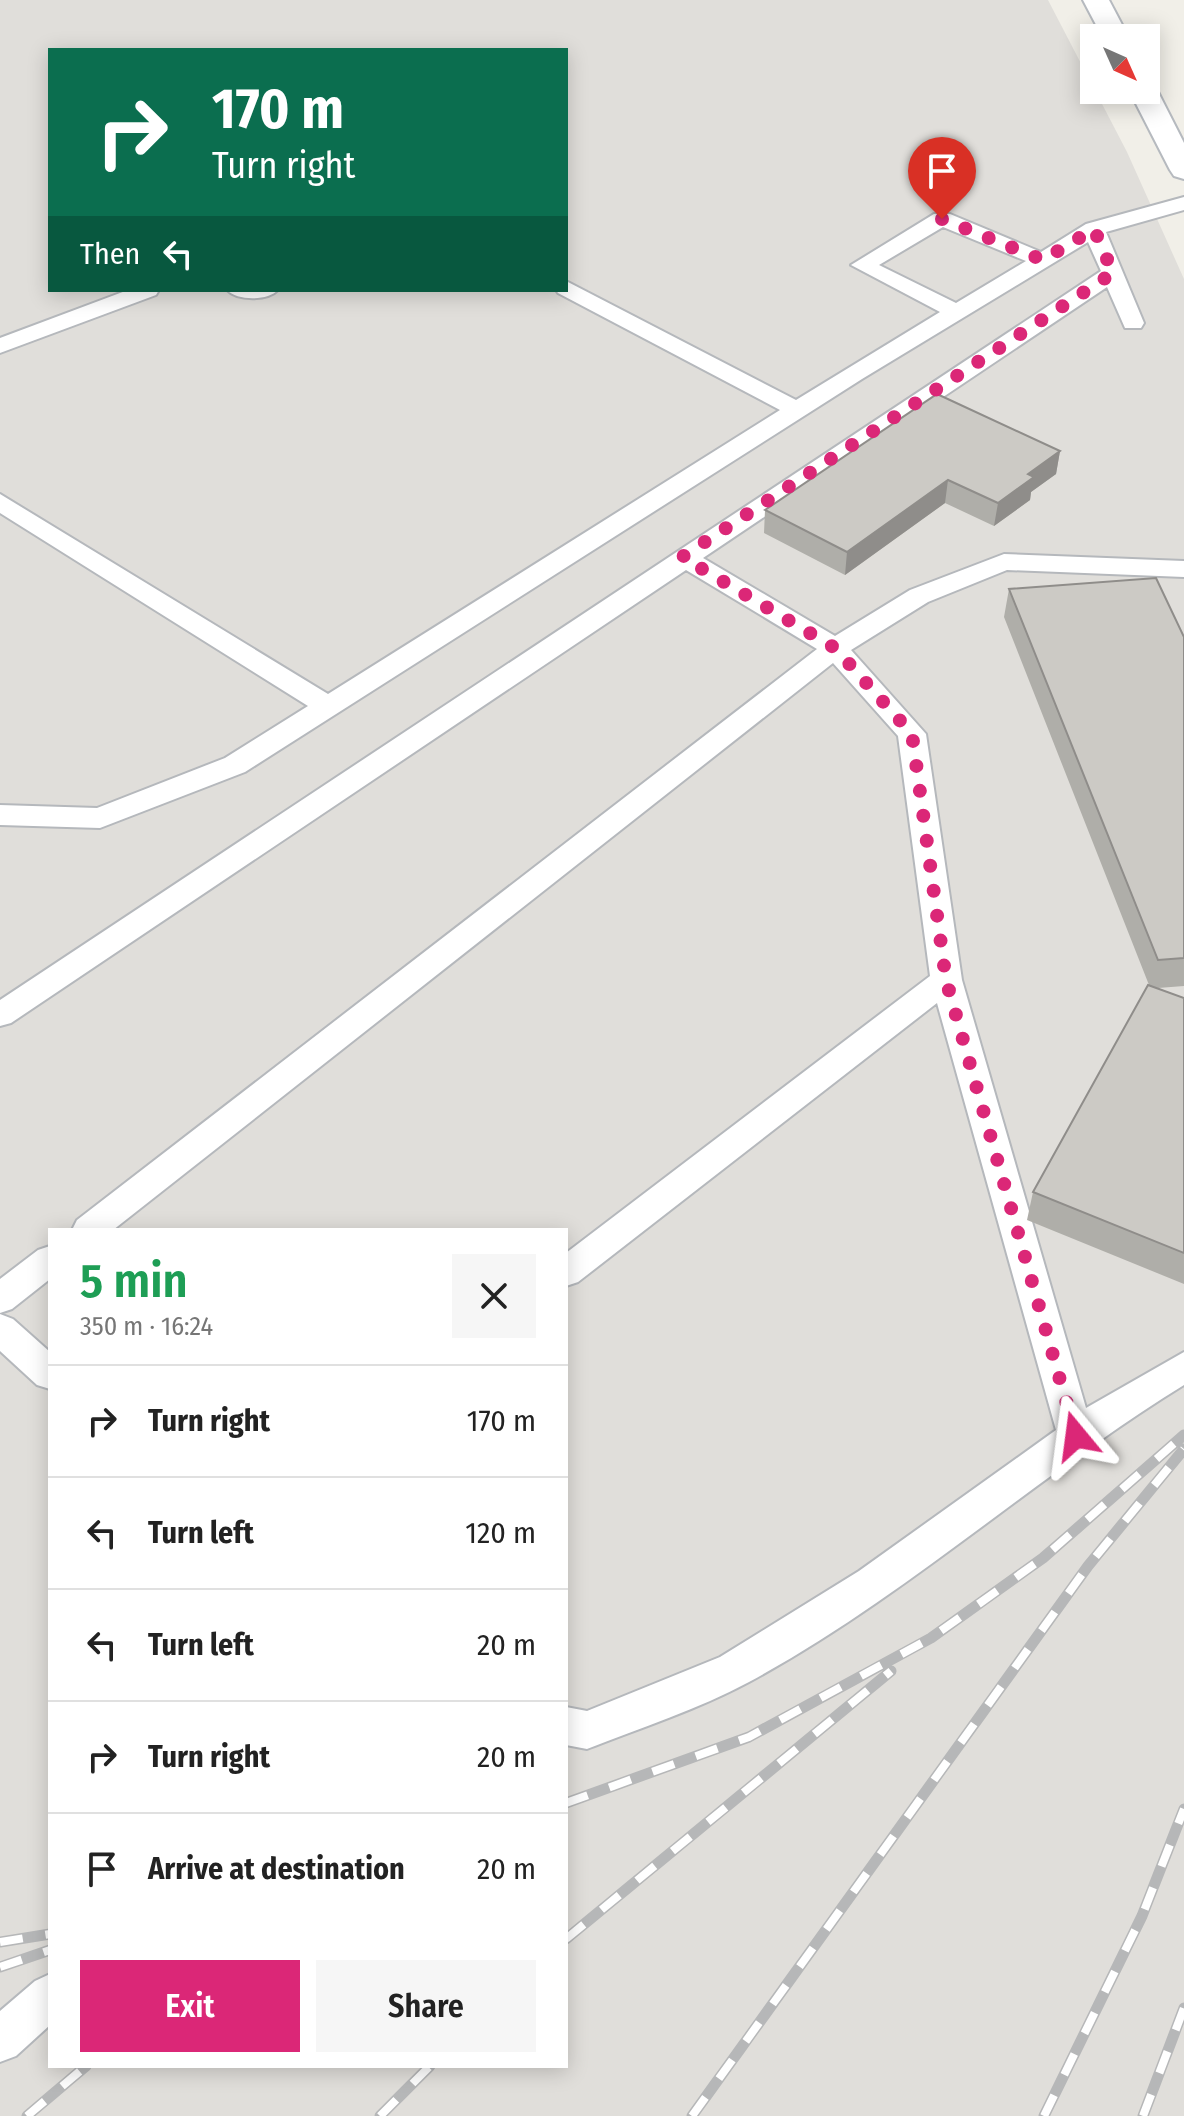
<!DOCTYPE html>
<html lang="en">
<head>
<meta charset="utf-8">
<style>
  :root { --surface:#fff; --page:#f6f6f6; --text:#222; --muted:#767676; --line:#e0e0e0; --accent:#db2777 }
  body { margin:0; font-family:"Fira Sans Condensed",sans-serif; background:var(--page); color:var(--text); height:100vh; display:flex; flex-direction:column; font-size:30px; white-space:nowrap }
  * { box-sizing:border-box; margin:0 }
  p { font-size:26px; color:var(--muted) }
  .icon { flex:none; width:44px; height:44px; fill:none; stroke:currentColor; stroke-width:2; stroke-linecap:round; stroke-linejoin:round }
  .map { position:relative; flex:1; overflow:hidden }
  .side { position:absolute; left:48px; top:1228px; width:520px; height:840px; display:flex; flex-direction:column; background:var(--surface); border-radius:0px; box-shadow:0 4px 20px #0003 }
  .side>* { flex:none }
  .top-card { position:absolute; left:48px; top:48px; width:520px; height:244px; border-radius:0px; box-shadow:0 4px 20px #0003; background:#0b6e4f; color:#fff; overflow:hidden }
  .needle { width:52px; rotate:135deg }
  .controls { position:absolute; left:1080px; top:24px; display:grid; gap:16px }
  .controls a { display:grid; place-items:center; width:80px; height:80px; border-radius:0px; background:var(--surface); box-shadow:0 4px 20px #0003; font-size:40px }
  .pin { position:absolute; display:grid; place-items:center; width:68px; height:68px; color:#fff; margin:-82px -34px; border-radius:50% 50% 50% 0; rotate:-45deg; box-shadow:0 0 8px #0007 }
  .pin .icon { rotate:45deg }
  .me { position:absolute; width:88px; margin:-44px; rotate:344deg; stroke-linejoin:round; filter:drop-shadow(0 0 6px #0008) }
  .turn { display:flex; align-items:center; gap:28px; height:168px; padding:0 32px; font-size:36px }
  .turn .icon { width:104px; height:104px; stroke-width:2.5 }
  .turn b { display:block; font-size:56px; line-height:68px }
  .then { display:flex; align-items:center; height:76px; padding:0 32px; background:#0003; gap:16px; font-size:30px }
  .round { display:grid; place-items:center; flex:none; width:84px; height:84px; border-radius:0px; background:var(--page) }
  .summary { display:flex; align-items:center; justify-content:space-between; height:136px; padding:0 32px }
  h1 { font-size:48px; font-weight:600; line-height:60px; color:#1e9e55 }
  .action { display:flex; gap:16px; margin-top:auto; padding:16px 32px }
  .action a { flex:1; height:92px; border-radius:0px; background:var(--accent); color:#fff; font-size:32px; font-weight:600; line-height:92px; text-align:center }
  .action a+a { background:var(--page); color:var(--text) }
  ul { padding:0; list-style:none }
  li { display:flex; align-items:center; gap:24px; height:112px; padding:0 32px; border-top:2px solid var(--line) }
  li div { flex:1 }
  li b { display:block; font-size:30px }
  li em { font-style:normal }
  .map>svg:first-child { display:block }
</style>
</head>
<body>
<div class="map">
<svg width="1184" height="2116" viewBox="0 0 1184 2116">
  <rect width="100%" height="100%" fill="#f1efe8"/>
  <path fill="#e0deda" fill-rule="evenodd" d="M0,0H1048L1127,152L1184,279V2116H0ZM50,50H566V290H50ZM50,1230H566V2066H50Z"/>
  <g fill="none" stroke-linecap="round" stroke-linejoin="round">
    <defs>
      <path id="lane" d="M1184,197V210L1106,232L1144,323L1141,328H1125L1107,287L703,558L835,636L910,590L1004,554L1184,561V577L1007,570L928,602L851,650L926,734L962,980L1086,1408L1184,1352V1385C1035,1477 904,1598 749,1682C699,1709 640,1728 587,1749L566,1745V1707L587,1711L720,1657L859,1571L1056,1430L937,1003L578,1282L566,1286V1253L930,976L898,736L833,663L113,1230H72L77,1220L817,649L686,570L11,1023L0,1026V1000L1101,271L1088,242L862,379L245,772L100,828L0,825V805L97,808L225,758L308,706L0,513V494L328,694L780,410L558,293L556,290H566V281L796,400L940,312L851,265L934,214H950L1041,252L1086,224ZM943,227L1026,261L956,303L879,265Z
        M128,290H159L156,295L0,353V338Z
        M227,290H278C268,301 237,301 227,290Z
        M50,1246V1279L12,1309L0,1313V1279L38,1250Z
        M0,1314L13,1319L50,1352V1389L37,1385L0,1351Z
        M50,1974V2025L16,2056L0,2062V2011L35,1981Z"/>
      <path id="secondary" d="M1083,0H1109L1129,38H1103Z
        M1146,83L1157,90L1184,143V179L1174,176L1170,170L1129,90H1146Z"/>
    </defs>
    <use href="#lane" stroke="#b5b8bc" stroke-width="4"/>
    <use href="#secondary" stroke="#b6babf" stroke-width="4"/>
    <use href="#lane" fill="#fff" fill-rule="evenodd"/>
    <use href="#secondary" fill="#fff" fill-rule="evenodd"/>
    <defs>
      <path id="rail" d="M566,1803L749,1737L931,1638L1043,1558L1184,1435
        M566,1939L891,1671
        M0,1942L50,1934
        M0,1967L50,1950
        M27,2116L86,2066
        M380,2116L430,2066
        M692,2116L1088,1566L1184,1449
        M1044,2116L1142,1916L1184,1809
        M1143,2116L1184,2008"/>
    </defs>
    <use href="#rail" stroke="#b6b7b8" stroke-width="11"/>
    <use href="#rail" stroke="#fff" stroke-width="8" stroke-dasharray="23" stroke-linecap="butt"/>
  </g>
  <path fill="#afaea9" d="M1060,451L1056,474L1031,492L1030,500L994,526L945,503L845,575L764,533L765,510Z
    M1009,589L1184,637V986L1158,988L1184,998V1284L1027,1220L1033,1192L1149,985L1004,617Z"/>
  <path fill="#8f8d8a" d="M1060,451L1056,474L1031,492L1030,500L994,526L998,503L1028,474Z
    M948,480L945,503L845,575L847,552Z"/>
  <path fill="#cccac5" stroke="#8f8d8a" stroke-width="2" d="M937,394L1060,451L1028,474L1034,477L998,503L948,480L847,552L765,510Z
    M1156,578L1184,637V958L1158,960L1009,589Z
    M1148,985L1184,998V1253L1033,1192Z"/>
  <g fill="none" stroke-linecap="round" stroke-linejoin="round">
    <path stroke="#db2777" stroke-width="14" stroke-dasharray="0 25.2" d="M942,219L1043,260L1094,229L1113,273L682,557L835,648L912,734L946,980L1076,1436"/>
  </g>
</svg>
<div class="controls">
<a><svg class="needle" viewBox="-14 -14 28 28"><path d="M0-13l5 13h-10z" fill="#e53935"/><path d="M0 13l5-13h-10z" fill="#767676"/></svg></a>
</div>
<div class="pin" style="left:942px;top:219px;background:#d93025"><svg class="icon" aria-label="arrive" viewBox="0 0 24 24"><path d="M6 21V4h12l-3 4 3 4H6"/></svg></div>
<svg class="me" style="left:1076px;top:1436px" viewBox="-20 -20 40 40"><path d="M0-17L14 15 0 8-14 15z" fill="#db2777" stroke="#fff" stroke-width="4"/></svg>
<div class="top-card">
<div class="turn"><svg class="icon" aria-label="right" viewBox="0 0 24 24"><path d="M7 20v-9h11M14 6l5 5-5 5"/></svg><div><b>170 m</b>Turn right</div></div>
<div class="then">Then<svg class="icon" aria-label="left" viewBox="0 0 24 24"><path d="M17 20v-9H6M10 6l-5 5 5 5"/></svg></div>
</div>
<section class="side">
<div class="summary"><div><h1>5 min</h1><p>350 m · 16:24</p></div><a class="round"><svg class="icon" aria-label="close" viewBox="0 0 24 24"><path d="M6 6l12 12M18 6L6 18"/></svg></a></div>
<ul>
<li><svg class="icon" aria-label="right" viewBox="0 0 24 24"><path d="M7 20v-9h11M14 6l5 5-5 5"/></svg><div><b>Turn right</b></div><em>170 m</em></li>
<li><svg class="icon" aria-label="left" viewBox="0 0 24 24"><path d="M17 20v-9H6M10 6l-5 5 5 5"/></svg><div><b>Turn left</b></div><em>120 m</em></li>
<li><svg class="icon" aria-label="left" viewBox="0 0 24 24"><path d="M17 20v-9H6M10 6l-5 5 5 5"/></svg><div><b>Turn left</b></div><em>20 m</em></li>
<li><svg class="icon" aria-label="right" viewBox="0 0 24 24"><path d="M7 20v-9h11M14 6l5 5-5 5"/></svg><div><b>Turn right</b></div><em>20 m</em></li>
<li><svg class="icon" aria-label="arrive" viewBox="0 0 24 24"><path d="M6 21V4h12l-3 4 3 4H6"/></svg><div><b>Arrive at destination</b></div><em>20 m</em></li>
</ul>
<div class="action"><a>Exit</a><a>Share</a></div>
</section>
</div>
</body>
</html>
